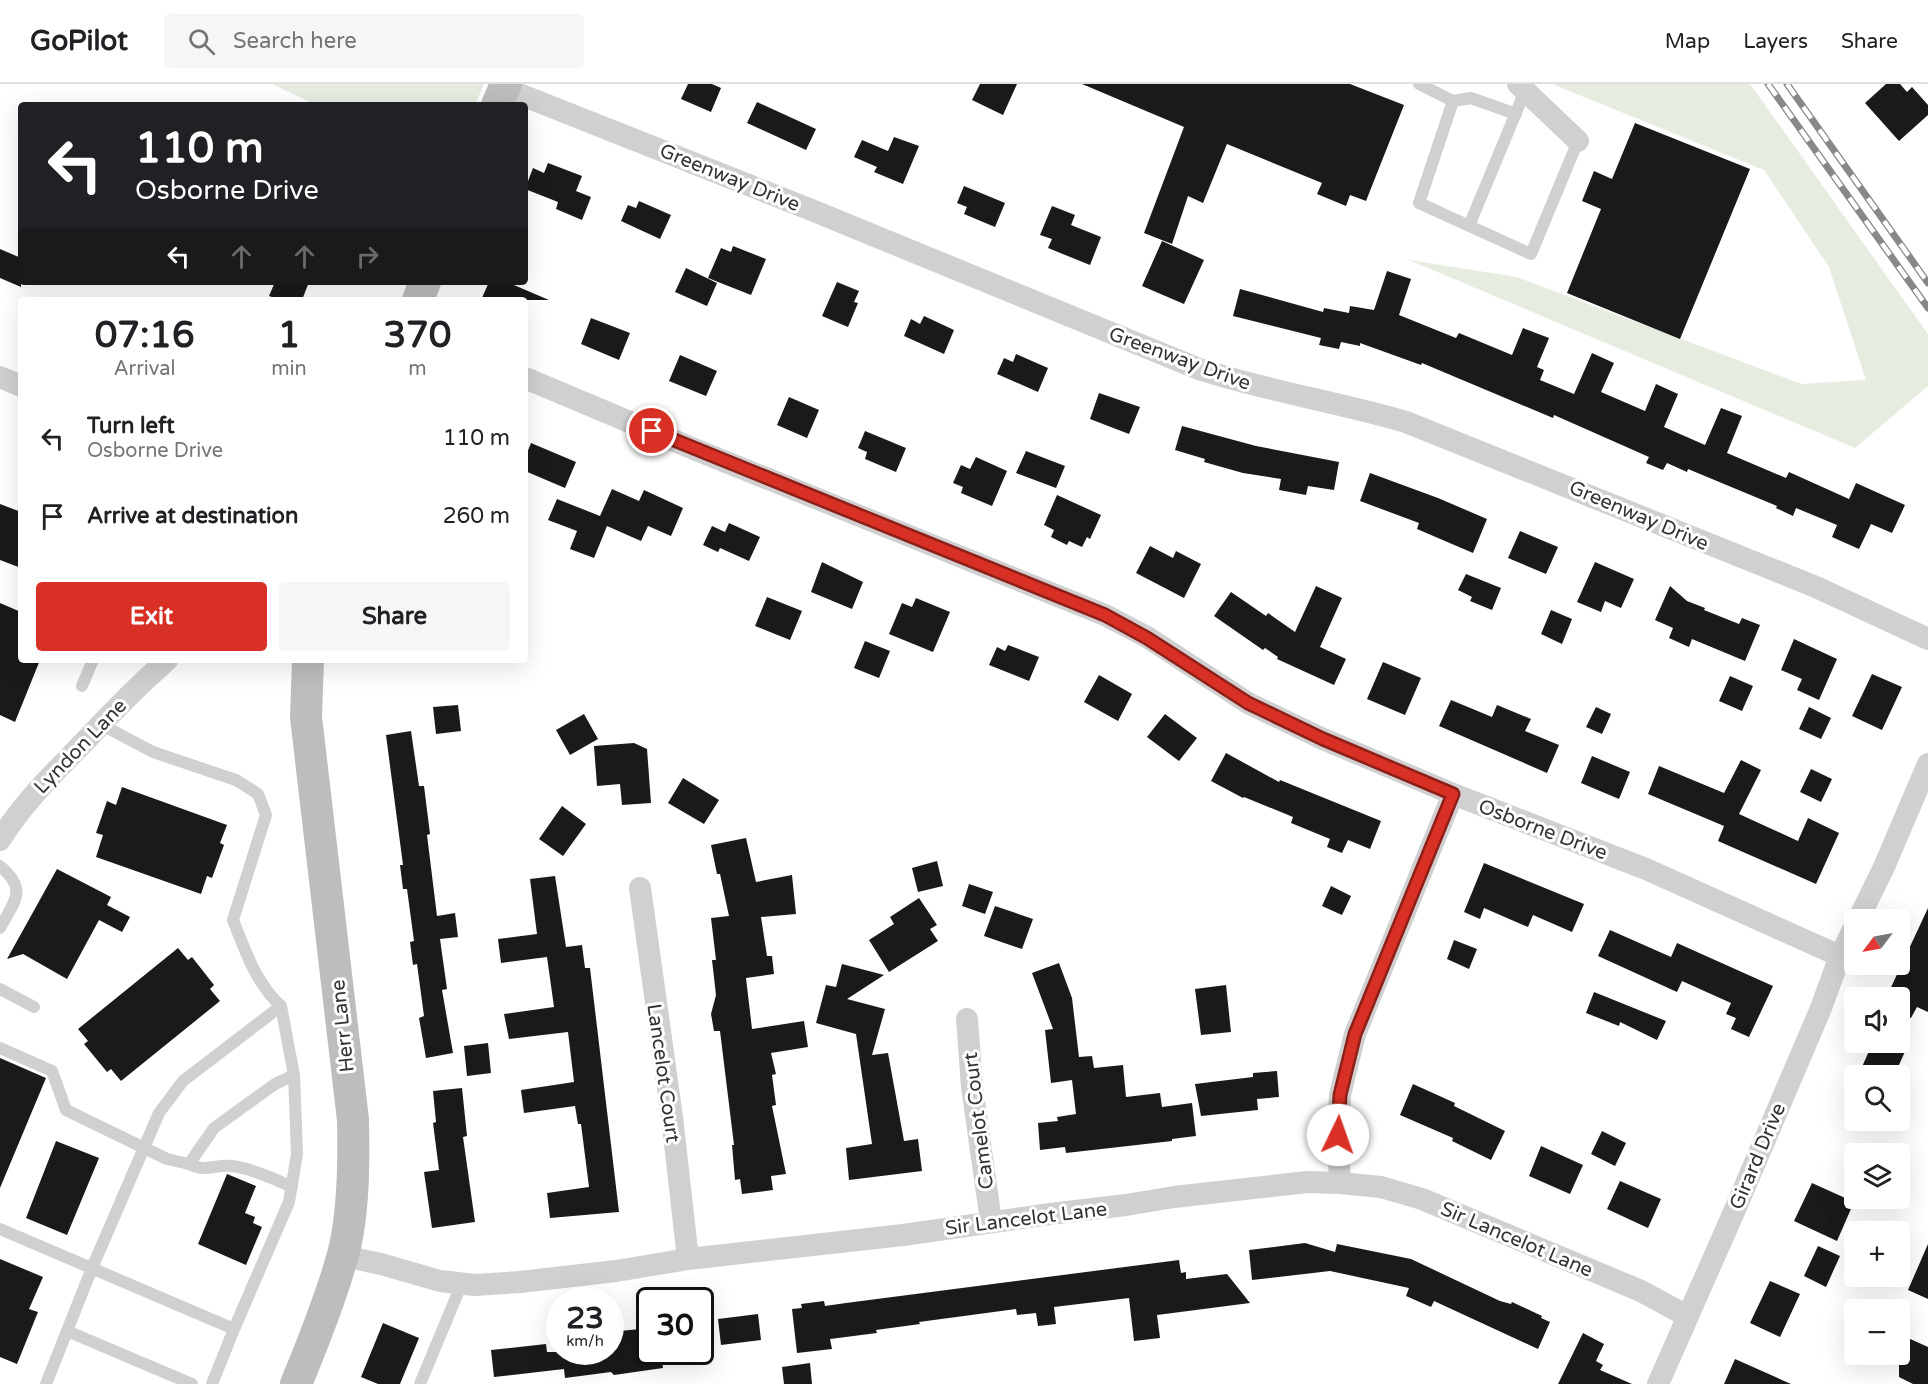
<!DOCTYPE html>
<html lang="en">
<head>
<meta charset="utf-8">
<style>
  :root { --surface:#fff; --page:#f6f6f6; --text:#202124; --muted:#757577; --line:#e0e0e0; --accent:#d93025 }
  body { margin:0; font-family:"Varela Round",sans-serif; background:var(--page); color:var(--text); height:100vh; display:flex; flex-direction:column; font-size:22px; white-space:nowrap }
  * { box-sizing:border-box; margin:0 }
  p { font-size:20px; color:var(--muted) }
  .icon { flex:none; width:33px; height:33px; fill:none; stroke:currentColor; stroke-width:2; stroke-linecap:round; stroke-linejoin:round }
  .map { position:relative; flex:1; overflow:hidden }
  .details { position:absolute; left:18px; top:213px; width:510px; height:366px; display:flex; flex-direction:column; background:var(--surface); border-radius:6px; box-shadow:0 6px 24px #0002 }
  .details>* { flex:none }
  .guide { position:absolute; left:18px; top:18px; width:510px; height:183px; border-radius:6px; box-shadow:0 6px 24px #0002; background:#202124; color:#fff; overflow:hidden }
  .needle { width:39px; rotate:238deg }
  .fabs { position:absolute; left:1844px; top:825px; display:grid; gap:12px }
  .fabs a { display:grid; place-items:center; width:66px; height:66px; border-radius:6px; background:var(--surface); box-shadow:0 6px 24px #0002; font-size:30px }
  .speed { position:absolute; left:546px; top:1203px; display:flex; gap:12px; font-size:30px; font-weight:700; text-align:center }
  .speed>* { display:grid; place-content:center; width:78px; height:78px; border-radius:50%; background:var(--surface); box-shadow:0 6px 24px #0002; line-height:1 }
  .speed small { font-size:15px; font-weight:400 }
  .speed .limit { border:3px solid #111; border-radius:9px; background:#fff; color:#111 }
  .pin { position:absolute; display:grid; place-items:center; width:51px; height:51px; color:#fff; margin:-26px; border:3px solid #fff; border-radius:50%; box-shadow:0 2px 6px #0007 }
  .me { position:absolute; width:66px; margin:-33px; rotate:3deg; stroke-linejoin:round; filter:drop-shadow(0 0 4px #0008) }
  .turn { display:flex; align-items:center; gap:21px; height:126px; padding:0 18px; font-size:27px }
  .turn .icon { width:78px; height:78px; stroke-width:2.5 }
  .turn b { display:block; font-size:42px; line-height:51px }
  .lanes { display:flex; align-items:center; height:57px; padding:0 18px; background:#0003; justify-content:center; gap:30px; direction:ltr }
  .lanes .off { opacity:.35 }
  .eta { display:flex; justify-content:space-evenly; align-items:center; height:102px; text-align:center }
  .eta b { font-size:36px; font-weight:700; line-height:42px }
  .button { display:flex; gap:12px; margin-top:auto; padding:12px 18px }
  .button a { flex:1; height:69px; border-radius:6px; background:var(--accent); color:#fff; font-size:24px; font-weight:700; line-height:69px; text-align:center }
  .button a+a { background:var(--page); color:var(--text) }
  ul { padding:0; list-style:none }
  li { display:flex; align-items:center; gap:18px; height:78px; padding:0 18px }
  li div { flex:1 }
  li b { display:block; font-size:22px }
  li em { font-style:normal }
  header { display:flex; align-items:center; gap:36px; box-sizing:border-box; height:84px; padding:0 30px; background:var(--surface); border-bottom:2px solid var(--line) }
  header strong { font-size:28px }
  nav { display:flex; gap:33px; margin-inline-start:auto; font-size:21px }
  .search { width:420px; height:54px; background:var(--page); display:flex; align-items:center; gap:15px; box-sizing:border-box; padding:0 21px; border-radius:6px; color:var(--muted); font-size:22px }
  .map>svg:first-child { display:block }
</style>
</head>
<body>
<header>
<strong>GoPilot</strong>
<div class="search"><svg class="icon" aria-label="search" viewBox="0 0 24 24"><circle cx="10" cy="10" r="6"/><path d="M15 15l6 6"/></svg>Search here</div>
<nav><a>Map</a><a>Layers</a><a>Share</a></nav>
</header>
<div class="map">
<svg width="1928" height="1300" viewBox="0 0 1928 1300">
  <rect width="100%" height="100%" fill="#fff"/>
  <path fill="#e6ecdf" d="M272,0H484L475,21H316Z
    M1552,0H1750L1928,250V302L1855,364L1409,176L1517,193L1801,300L1866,296L1829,183L1764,86Z"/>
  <path fill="#1a1a1a" d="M688,0H712L721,4L711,28L681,15Z
    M980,0H1017L1003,31L972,16Z
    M1082,0H1350L1404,21L1366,117L1350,111L1346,122L1317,110L1322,99L1227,60L1203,119L1188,112L1172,160L1144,149L1184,43Z
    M1886,0H1900L1907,8L1912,3L1928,21V31L1899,57L1865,19Z
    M757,18L816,45L806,66L747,39Z
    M1635,39L1750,85L1680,255L1567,209L1601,125L1582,117L1594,87L1612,95Z
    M894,53L919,62L903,100L874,88L877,83L854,73L862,56L888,67Z
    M548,79L582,92L576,107L591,113L582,136L556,125L558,118L525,105L533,84L544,89Z
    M964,102L1005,119L995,143L964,130L967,123L957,119Z
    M639,117L671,131L660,155L621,137L628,121L636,124Z
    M1052,122L1075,131L1071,141L1101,153L1090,181L1048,164L1052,155L1040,151Z
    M1162,157L1204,176L1184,220L1142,202Z
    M733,162L766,175L751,211L708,194L721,164L731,168Z
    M0,165L21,174V203L0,194Z
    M686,184L717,199L707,222L675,208Z
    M1387,187L1411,195L1399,231L1456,254L1459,249L1512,271L1523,244L1549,254L1537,283L1544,286L1540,296L1574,310L1592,269L1614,279L1601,308L1645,327L1656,300L1678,310L1664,343L1705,361L1721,324L1742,332L1727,369L1786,394L1789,388L1849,415L1856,399L1905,421L1892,449L1871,440L1859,465L1832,453L1837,441L1796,424L1793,432L1776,424L1777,422L1688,385L1687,388L1667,379L1663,386L1646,379L1649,373L1554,331L1553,334L1422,279L1421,281L1360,259V262L1341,258L1339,265L1319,261L1321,254L1233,232L1240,205L1323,228L1324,224L1349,229L1350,222L1374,226Z
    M275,198H309L302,216H280L269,212Z
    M489,198H507L549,216H481Z
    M837,198L859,207L854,218L858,219L848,243L822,232Z
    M924,232L954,246L944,270L904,252L911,235L920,240Z
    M591,234L630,249L619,276L581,260Z
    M1016,270L1048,284L1038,308L997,290L1004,274L1013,278Z
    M680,271L717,287L706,312L669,297Z
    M1099,309L1140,323L1129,350L1090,335Z
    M789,313L819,326L807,354L777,341Z
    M1182,342L1256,362L1339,378L1334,406L1308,402L1306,411L1279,406L1281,395L1243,389L1204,378L1205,375L1175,366Z
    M865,347L906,364L896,388L865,375L867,368L858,364Z
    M531,359L576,378L565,404L525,387V374Z
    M1026,367L1065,382L1056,404L1016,389Z
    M976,373L1007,387L992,422L961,409L963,403L953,399L961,381L970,385Z
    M1370,389L1438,414L1487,435L1473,469L1417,445L1419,439L1360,417Z
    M612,405L639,417L644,406L683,424L671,452L648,442L641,457L607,442L594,474L570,465L577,447L548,436L557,415L600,432Z
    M1057,411L1101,431L1090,455L1087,453L1082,463L1069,457L1067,461L1051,453L1054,446L1044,441Z
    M0,420L21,428V484L0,476Z
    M729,439L760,453L749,477L720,464L718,468L703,461L712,442L725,448Z
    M1520,447L1558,463L1546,490L1508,474Z
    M1150,462L1173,474L1176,467L1201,480L1184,514L1136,489Z
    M822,478L863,498L852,525L811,508Z
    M1595,478L1634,495L1621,524L1605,517L1601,528L1577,518Z
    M1466,490L1501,504L1492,526L1470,517L1472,513L1458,506Z
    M1316,502L1342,514L1320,563L1346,575L1334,601L1277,575L1278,573L1265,564L1263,566L1214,532L1231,508L1266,532L1268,529L1295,548Z
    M1670,502L1687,517L1705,524L1704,526L1739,540L1742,534L1760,541L1745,577L1692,555L1689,563L1669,554L1673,544L1655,536Z
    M767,513L802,527L790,556L755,542Z
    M916,514L950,528L933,568L889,550L902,519L912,523Z
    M0,519L21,528V576H40L15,638L0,631Z
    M1551,526L1572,535L1562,560L1541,550Z
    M1794,555L1837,575L1819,616L1797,606L1802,595L1781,586Z
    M865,557L890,567L879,594L854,584Z
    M1008,561L1039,573L1029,597L989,581L997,563L1005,567Z
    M1383,578L1421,594L1405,631L1367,615Z
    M1872,590L1902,603L1882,646L1852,632Z
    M1099,591L1132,610L1118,637L1084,618Z
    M1730,592L1753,602L1742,627L1719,617Z
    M1451,616L1492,633L1497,621L1531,635L1525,647L1559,661L1547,689L1439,642Z
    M458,621L461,647L436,650L433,623Z
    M1596,623L1611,630L1602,650L1586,643Z
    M1809,623L1831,634L1821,655L1799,645Z
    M584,630L598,655L570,671L556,646Z
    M1165,630L1197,654L1179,677L1147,653Z
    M411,647L419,702H424L430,750L427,751L437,832L455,829L458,853L440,855L447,905L442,906L453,969L426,974L419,934L424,932L417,880L413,881L410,858L414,857L407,805H403L400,781H403L386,651Z
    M634,659L647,665L651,719L622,721L620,700L597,702L594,662Z
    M1226,669L1279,698L1280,696L1381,737L1370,765L1348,756L1342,769L1327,763L1330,755L1291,739L1293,733L1244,713L1243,714L1211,697Z
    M1592,672L1630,688L1619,715L1581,699Z
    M1741,676L1761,686L1739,730L1798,757L1808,734L1839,749L1816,800L1718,757L1724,742L1648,710L1659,682L1724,709Z
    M1811,685L1832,695L1821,718L1800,708Z
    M683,694L719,716L704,740L668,719Z
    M122,703L227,741L220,759L224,761L212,794L207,792L201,810L96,773L103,751L96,749L107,717L116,721Z
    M562,722L586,740L563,772L539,755Z
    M746,754L756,798L792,791L796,830L761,833L767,872H772L774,890L746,894L752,945L804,937L808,963L771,969L776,990L772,991L776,1021L772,1022L786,1090L771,1092L773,1106L742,1110L740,1095L735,1096L732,1061H734L720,947H714L711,930L716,911L712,876H716L711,834L729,832L720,790H717L711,761Z
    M937,777L943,802L918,808L912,784Z
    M1484,779L1584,820L1572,848L1533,831L1528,843L1484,824L1480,835L1464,828Z
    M57,785L111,813L107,821L130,833L122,848L99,836L67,895L23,870L7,875Z
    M555,792L566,863L582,861L585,884H590L619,1128L550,1134L547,1109L589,1103L581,1040H578L575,1022L524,1029L521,1006L574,998L568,948L509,955L504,930L554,923L547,873L501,879L498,855L537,850L530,795Z
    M969,800L993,808L985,830L962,822Z
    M1331,802L1351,812L1342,831L1322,822Z
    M919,814L937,841L930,845L938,857L889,888L869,856L894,840L890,833Z
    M995,822L1033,835L1022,865L984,852Z
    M1928,824V928L1917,923L1911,934L1899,928V914H1886Z
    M1610,846L1671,873L1677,859L1773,902L1749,953L1731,945L1736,934L1726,930L1731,919L1682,897L1677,908L1598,872Z
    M1454,856L1477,865L1469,885L1447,875Z
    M178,864L188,876L192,873L214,901L210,905L220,917L121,997L111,985L107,988L84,960L88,957L78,945Z
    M1059,879L1072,914L1079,973L1092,972L1094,984L1123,981L1126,1013L1160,1009L1162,1023L1192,1019L1196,1052L1172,1055V1057L1066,1069L1065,1063L1040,1066L1038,1039L1058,1037L1057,1033L1076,1030L1072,996L1051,999L1045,946L1053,945L1032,889Z
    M842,880L884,891L847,915L885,925L872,971L888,969L904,1057L918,1055L922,1087L849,1096L846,1064L872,1060L856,950L816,939L826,901L836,903Z
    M1226,901L1231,948L1201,951L1195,905Z
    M1594,908L1666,937L1657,956L1620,938L1619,942L1586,929Z
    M1873,958H1897L1907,963L1894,992H1858Z
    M488,959L491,989L467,992L464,962Z
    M0,974L46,994L0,1104Z
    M1277,987L1279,1013L1257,1015L1258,1026L1201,1032L1195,1000L1253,993V989Z
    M1413,1000L1455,1019L1454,1022L1505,1047L1491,1076L1452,1057L1453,1054L1400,1031Z
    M462,1004L467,1052L463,1053L475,1138L432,1144L424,1088L439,1086L433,1039L436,1038L433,1007Z
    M1602,1047L1626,1059L1615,1082L1591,1070Z
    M56,1057L99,1074L67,1151L26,1134Z
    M1541,1062L1583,1081L1570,1110L1529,1092Z
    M227,1090L256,1102L245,1129L255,1133L253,1139L262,1143L246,1181L198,1160Z
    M1620,1097L1661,1115L1648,1144L1607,1125Z
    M1812,1099L1854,1118L1837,1157L1794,1137Z
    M1305,1159L1335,1168L1337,1160L1411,1175L1500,1217L1511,1220L1512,1218L1542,1232L1541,1234L1550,1238L1538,1265L1434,1217L1431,1223L1406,1212L1409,1204L1330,1187L1252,1196L1249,1166Z
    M1928,1160V1215L1908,1206Z
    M1818,1162L1840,1172L1826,1203L1804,1192Z
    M0,1175L43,1193L29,1225L38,1228L17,1280L0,1273Z
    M1179,1176L1181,1189L1186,1188V1195L1227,1190L1250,1219L1157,1231L1160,1254L1134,1257L1129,1214L1054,1223L1056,1240L1038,1242L1036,1229L1017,1231L1016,1225L919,1238L920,1240L876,1246L877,1249L830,1255L832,1265L797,1269L792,1225L802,1224L801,1220L824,1217L825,1222L846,1219Z
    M1770,1197L1800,1210L1780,1253L1750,1239Z
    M758,1230L761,1256L721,1261L718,1235Z
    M383,1239L419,1254L400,1300H378L361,1293Z
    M650,1244V1268H661L663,1284L614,1291L611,1288L565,1294L564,1285L494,1293L491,1266L546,1260L547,1268H610V1248Z
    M1583,1249L1604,1260L1596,1277L1603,1281L1600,1286L1632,1300H1558Z
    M1899,1250L1928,1263V1300H1913L1899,1293Z
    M1735,1275L1791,1300H1724Z
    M810,1279L812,1300H784L782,1283Z"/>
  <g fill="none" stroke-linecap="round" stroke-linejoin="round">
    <path stroke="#d0d0d0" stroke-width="12" d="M1419,0L1453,17L1419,119L1531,170L1578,57
      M1453,17L1471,14L1516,30
      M1469,142L1525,7
      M82,602L93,576
      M100,640L153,668L236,696L258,710L266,731L233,836C245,866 256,900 281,922L294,991L297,1070L289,1118L234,1245
      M0,782C28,806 15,816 0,844
      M0,905L34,923
      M0,964L52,987L66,1026L167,1075L189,1080L214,1044L275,1000L294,991
      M189,1080C208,1089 213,1080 232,1082C250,1084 275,1095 292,1103
      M0,1145L234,1245L212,1300
      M67,1247L192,1300
      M46,1300L92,1184L159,1029L183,997L281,922
      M420,1300L462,1199"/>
    <path stroke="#d0d0d0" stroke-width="22" d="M1518,0L1578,57
      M504,4L814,127L1199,285C1267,307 1337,318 1406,338L1816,503L1928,555
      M0,293L21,302
      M525,294L694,365L1105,531L1147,553L1248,619L1323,655L1453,710L1646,785L1840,872
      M0,756C24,717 56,687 88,654C113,627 139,601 167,576
      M640,804L672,1033L688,1175
      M1858,836L1884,783L1928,680
      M967,935L972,1003L991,1137
      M1340,1099L1338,1051L1340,1011L1355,950L1453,710
      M343,1172L381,1180L440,1197L475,1201L520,1198L616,1187L688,1175L903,1151L1050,1130L1126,1121L1174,1113L1307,1098L1340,1099L1381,1103L1422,1115L1641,1207L1687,1232
      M1658,1300L1737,1121L1821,924L1840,872L1854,844"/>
    <path stroke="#bdbdbd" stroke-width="32" d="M497,21L506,0
      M418,216L425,198
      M296,1300C313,1259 330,1217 342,1174C354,1133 354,1078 353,1036L306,633L308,576"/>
    <defs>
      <path id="rail" d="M1768,0L1928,224
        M1787,0L1928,199"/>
    </defs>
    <use href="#rail" stroke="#888" stroke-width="7"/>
    <use href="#rail" stroke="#fff" stroke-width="4.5" stroke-dasharray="14" stroke-linecap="butt"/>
  </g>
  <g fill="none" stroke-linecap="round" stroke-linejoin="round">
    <defs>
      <path id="route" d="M652,347L1105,531L1147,554L1248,619L1323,655L1453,710L1355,950L1340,1011L1338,1051"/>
    </defs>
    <use href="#route" stroke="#8d1f18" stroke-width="15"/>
    <use href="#route" stroke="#d93025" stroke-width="10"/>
  </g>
  <g text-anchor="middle" stroke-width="6" stroke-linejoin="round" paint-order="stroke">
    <g font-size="20" fill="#333" stroke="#fff">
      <text transform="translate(730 93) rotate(22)" y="7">Greenway Drive</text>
      <text transform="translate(1180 274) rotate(20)" y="7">Greenway Drive</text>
      <text transform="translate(1639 431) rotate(23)" y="7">Greenway Drive</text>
      <text transform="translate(80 662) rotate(-46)" y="7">Lyndon Lane</text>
      <text transform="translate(1543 745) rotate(21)" y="7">Osborne Drive</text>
      <text transform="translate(342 942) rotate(-96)" y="7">Herr Lane</text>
      <text transform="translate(664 989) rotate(82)" y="7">Lancelot Court</text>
      <text transform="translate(978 1037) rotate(-97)" y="7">Camelot Court</text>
      <text transform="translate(1757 1072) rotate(-67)" y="7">Girard Drive</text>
      <text transform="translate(1026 1134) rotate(-7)" y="7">Sir Lancelot Lane</text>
      <text transform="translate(1517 1155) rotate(23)" y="7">Sir Lancelot Lane</text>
    </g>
  </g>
</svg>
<div class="fabs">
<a><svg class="needle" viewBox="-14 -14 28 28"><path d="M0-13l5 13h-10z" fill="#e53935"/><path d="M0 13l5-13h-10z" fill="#757577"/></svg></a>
<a><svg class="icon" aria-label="sound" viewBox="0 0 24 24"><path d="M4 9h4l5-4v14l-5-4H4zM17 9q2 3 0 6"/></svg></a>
<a><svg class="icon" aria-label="search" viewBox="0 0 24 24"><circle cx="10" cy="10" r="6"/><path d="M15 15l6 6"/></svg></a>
<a><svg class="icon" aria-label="layers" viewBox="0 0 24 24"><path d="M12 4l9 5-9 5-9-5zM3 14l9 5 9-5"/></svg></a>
<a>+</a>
<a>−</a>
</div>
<div class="speed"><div>23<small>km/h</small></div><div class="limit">30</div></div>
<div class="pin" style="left:652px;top:347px;background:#d93025"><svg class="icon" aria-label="arrive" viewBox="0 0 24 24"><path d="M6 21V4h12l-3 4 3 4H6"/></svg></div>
<svg class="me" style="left:1338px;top:1051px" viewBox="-20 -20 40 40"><circle r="19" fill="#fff"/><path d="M0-13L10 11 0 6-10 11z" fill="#d93025"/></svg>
<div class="guide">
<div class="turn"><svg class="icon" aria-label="left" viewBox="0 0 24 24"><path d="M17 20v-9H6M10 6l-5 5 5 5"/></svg><div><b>110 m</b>Osborne Drive</div></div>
<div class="lanes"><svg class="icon" aria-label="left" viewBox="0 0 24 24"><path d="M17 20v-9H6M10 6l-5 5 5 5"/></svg><svg class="icon off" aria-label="ahead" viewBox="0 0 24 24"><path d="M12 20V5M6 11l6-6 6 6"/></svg><svg class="icon off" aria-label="ahead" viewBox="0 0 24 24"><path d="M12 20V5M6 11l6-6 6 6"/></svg><svg class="icon off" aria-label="right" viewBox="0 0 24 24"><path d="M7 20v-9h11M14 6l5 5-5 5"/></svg></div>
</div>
<section class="details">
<div class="eta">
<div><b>07:16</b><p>Arrival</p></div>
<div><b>1</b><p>min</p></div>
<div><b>370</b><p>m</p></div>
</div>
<ul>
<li><svg class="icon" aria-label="left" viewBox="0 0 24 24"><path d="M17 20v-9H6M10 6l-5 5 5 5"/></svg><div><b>Turn left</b><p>Osborne Drive</p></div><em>110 m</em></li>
<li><svg class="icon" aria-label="arrive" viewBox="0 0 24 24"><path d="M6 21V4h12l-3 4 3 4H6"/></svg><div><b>Arrive at destination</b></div><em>260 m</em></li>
</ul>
<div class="button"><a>Exit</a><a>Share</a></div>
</section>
</div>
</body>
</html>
